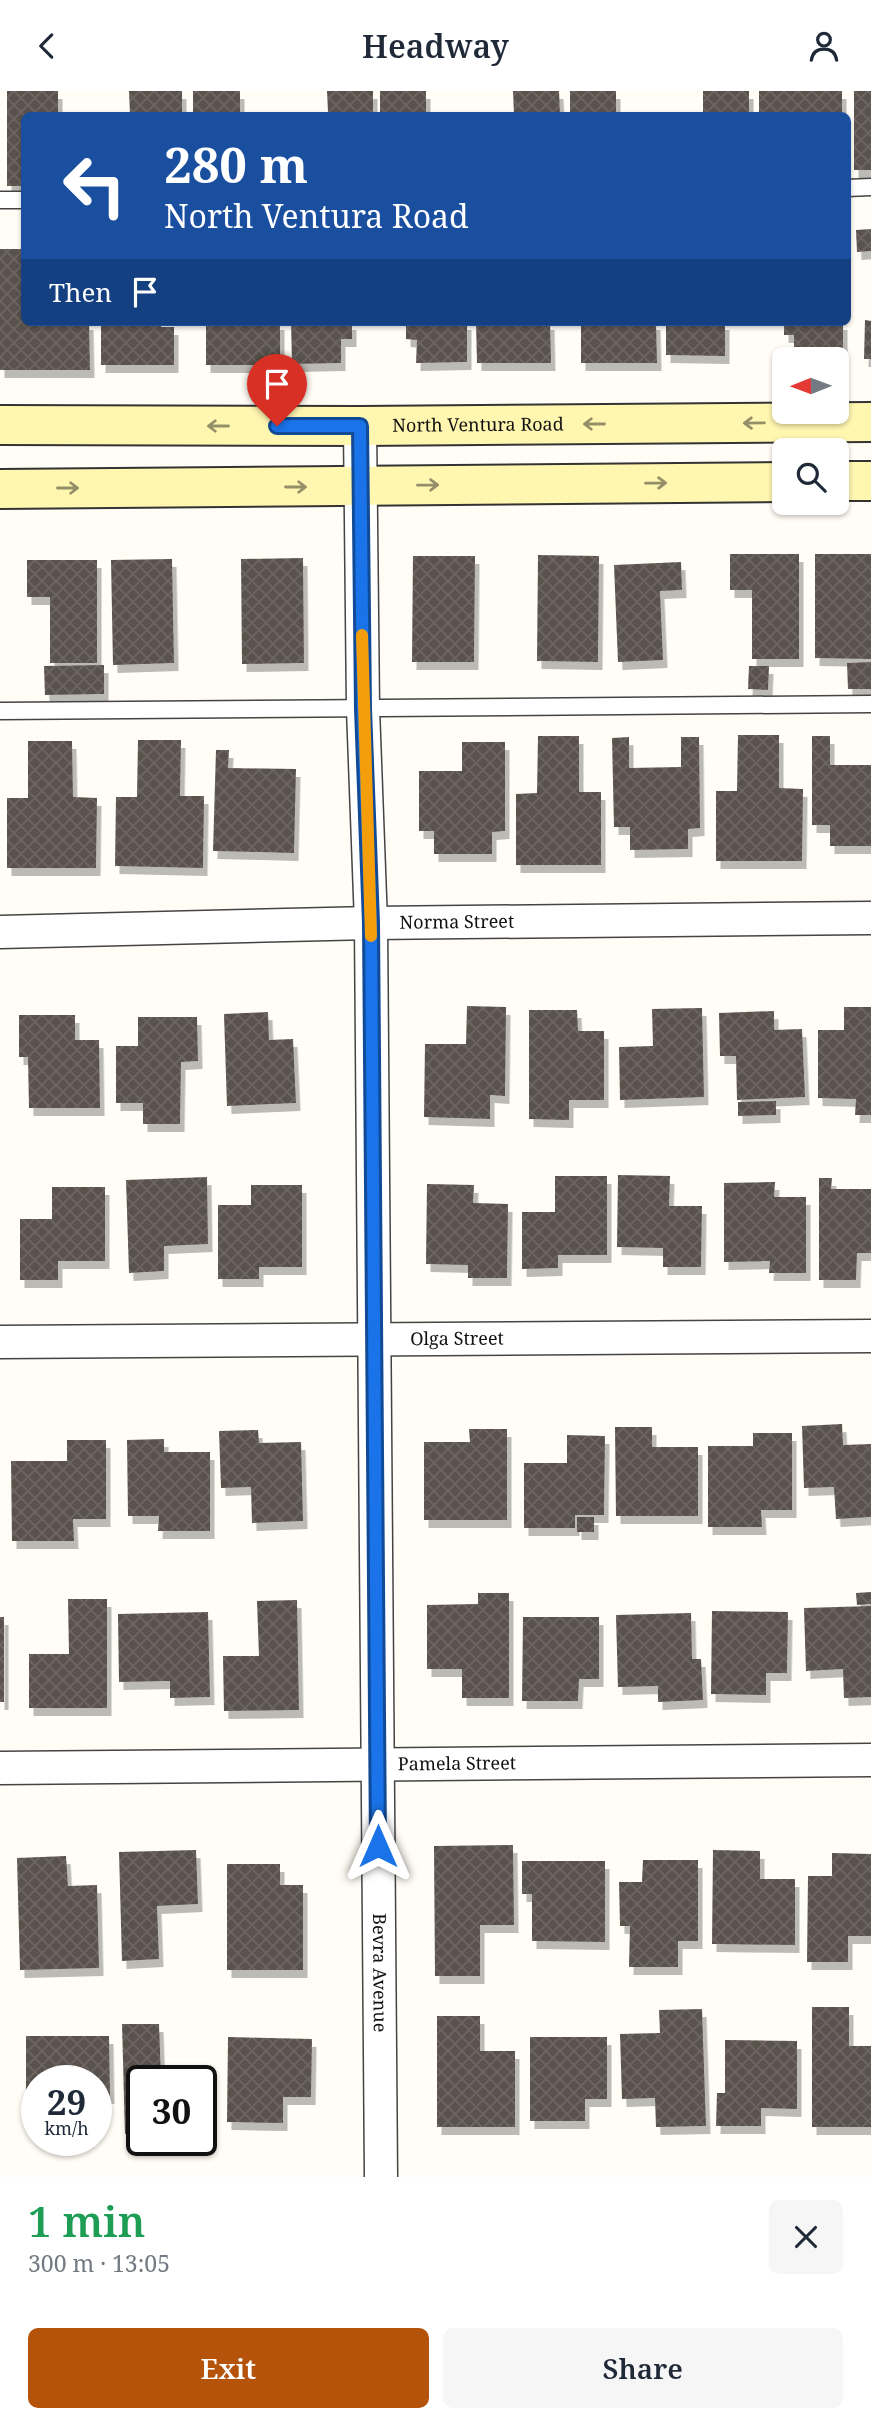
<!DOCTYPE html>
<html lang="en">
<head>
<meta charset="utf-8">
<style>
  :root { --surface:#fff; --page:#f6f6f7; --text:#1f2937; --muted:#747a83; --accent:#b45309 }
  body { margin:0; font-family:"Noto Serif",serif; background:var(--page); color:var(--text); height:100vh; display:flex; flex-direction:column; font-size:26px; white-space:nowrap }
  * { box-sizing:border-box; margin:0 }
  p { font-size:23px; color:var(--muted) }
  .icon { flex:none; width:38px; height:38px; fill:none; stroke:currentColor; stroke-width:2; stroke-linecap:round; stroke-linejoin:round }
  .map { position:relative; height:2086px; overflow:hidden }
  .details { display:flex; flex-direction:column; background:var(--surface); flex:1 }
  .details>* { flex:none }
  .guide { position:absolute; left:21px; top:21px; width:830px; height:214px; border-radius:10px; box-shadow:0 2px 5px #0004; background:#1a4fa0; color:#fff; overflow:hidden }
  .needle { width:46px; rotate:269deg }
  .buttons { position:absolute; left:772px; top:256px; display:grid; gap:14px }
  .buttons a { display:grid; place-items:center; width:77px; height:77px; border-radius:10px; background:var(--surface); box-shadow:0 2px 5px #0004; font-size:35px }
  .speed { position:absolute; left:21px; top:1974px; display:flex; gap:14px; font-size:35px; font-weight:700; text-align:center }
  .speed>* { display:grid; place-content:center; width:91px; height:91px; border-radius:50%; background:var(--surface); box-shadow:0 2px 5px #0004; line-height:1 }
  .speed small { font-size:18px; font-weight:400 }
  .speed .limit { border:4px solid #111; border-radius:10px; background:#fff; color:#111 }
  .pin { position:absolute; display:grid; place-items:center; width:60px; height:60px; color:#fff; margin:-72px -30px; border-radius:50% 50% 50% 0; rotate:-45deg; box-shadow:0 0 7px #0007 }
  .pin .icon { rotate:45deg }
  .me { position:absolute; width:77px; margin:-38px; rotate:0deg; stroke-linejoin:round; filter:drop-shadow(0 0 5px #0008) }
  .turn { display:flex; align-items:center; gap:24px; height:147px; padding:0 28px; font-size:32px }
  .turn .icon { width:91px; height:91px; stroke-width:2.5 }
  .turn b { display:block; font-size:49px; line-height:60px }
  .then { display:flex; align-items:center; height:66px; padding:0 28px; background:#0003; gap:14px; font-size:26px }
  .round { display:grid; place-items:center; flex:none; width:74px; height:74px; border-radius:10px; background:var(--page) }
  .headline { display:flex; align-items:center; justify-content:space-between; height:119px; padding:0 28px }
  h1 { font-size:42px; font-weight:600; line-height:52px; color:#1e9e55 }
  .cta { display:flex; gap:14px; margin-top:auto; padding:14px 28px }
  .cta a { flex:1; height:80px; border-radius:10px; background:var(--accent); color:#fff; font-size:28px; font-weight:600; line-height:80px; text-align:center }
  .cta a+a { background:var(--page); color:var(--text) }
  header { display:flex; justify-content:space-between; align-items:center; height:91px; padding:0 28px; background:var(--surface); font-size:32px; font-weight:600 }
  .map>svg:first-child { display:block }
</style>
</head>
<body>
<header><svg class="icon" aria-label="back" viewBox="0 0 24 24"><path d="M15 5l-7 7 7 7"/></svg>Headway<svg class="icon" aria-label="person" viewBox="0 0 24 24"><circle cx="12" cy="8" r="4"/><path d="M4 21q1-7 8-7t8 7"/></svg></header>
<div class="map">
<svg width="871" height="2086" viewBox="0 0 871 2086">
  <defs>
    <pattern id="building-cross-hatch" width="8" height="8" patternUnits="userSpaceOnUse" patternTransform="scale(1.75)"><rect width="8" height="8" fill="#5a524d"/><path d="M0 0l8 8M0 8l8-8" fill="none" stroke="#6d6662"/></pattern>
    <filter id="shadow"><feDropShadow dx="4.5" dy="8" stdDeviation="0" flood-color="#0004"/></filter>
  </defs>
  <rect width="100%" height="100%" fill="#fffdf5"/>
  <path fill="url(#building-cross-hatch)" filter="url(#shadow)" d="M7,0H58V24H24V95H7Z
    M129,0H182V24H130Z
    M193,0H240V21H278V24H193Z
    M327,0H373V24H289V21H328Z
    M380,0H426V24H380Z
    M513,0H559L560,24H514Z
    M570,0H616V24H570Z
    M703,0H749V24H703Z
    M759,0H842V24H759Z
    M854,0H871V79H854Z
    M871,138V160L857,161L856,139Z
    M0,158H24V231H89L90,279H0Z
    M865,229L871,230V268H864Z
    M101,231H161V236H174V274H101Z
    M219,231H280V274H206V235H219Z
    M291,231H352V248H341V272L292,273Z
    M406,231H467V271L416,272L417,249L406,248Z
    M476,231H550L551,272H477Z
    M581,231H656L657,272H581Z
    M666,231H725V265L666,264Z
    M784,231H843V268H794V244H784Z
    M730,463H799V568H752V499H730Z
    M815,463H871V568L815,567Z
    M538,464L599,465L598,571L537,570Z
    M413,465H475L474,571H412Z
    M303,467L304,572L242,573L241,468Z
    M172,468L174,572L113,574L111,469Z
    M27,469H97V572H50V506H27Z
    M681,471L682,499L660,500L663,569L618,571L614,474Z
    M871,571V598H848L847,572Z
    M104,574V603L45,604L44,575Z
    M749,575H769L768,599L748,598Z
    M738,644H779V697L803,698L802,770H716V700H737Z
    M538,645H579V701H601V774H516V703L537,702Z
    M812,645H830V674H871V755H830V734H812Z
    M629,646V677L681,676V646H699L700,737L688,738V758L630,759V736H614L612,647Z
    M138,649H181L180,705H204L203,777L115,775L116,706H137Z
    M28,650H72L73,706L97,707L96,777H7V707H28Z
    M462,651H505V740L492,741V763H434V740H419V680H462Z
    M216,659H229L228,677L296,678L294,762L213,760Z
    M467,915L506,916L505,1005L490,1004V1028L424,1026L425,953H466Z
    M844,916H871V1024H855L856,1008L818,1007V939H844Z
    M702,917L704,1006L620,1009L619,956L653,955L652,918Z
    M529,919H577L578,940H604V1009H569V1029L529,1028Z
    M774,920V939L802,938L805,1006L737,1009L736,965H720L719,922Z
    M268,921L269,949L293,948L296,1012L227,1015L224,923Z
    M19,924H75V949H99L100,1017H29L28,966H19Z
    M138,926H197L198,970L181,971L180,1033H143V1012H116V955H138Z
    M776,1010V1024L738,1025V1011Z
    M618,1084L670,1085L669,1115H702L701,1176H663V1157L617,1156Z
    M555,1085H607V1164H558V1177L522,1178V1121H555Z
    M207,1086L208,1153L164,1155V1180L129,1182L126,1089Z
    M819,1087H832L831,1098H871V1162H857L856,1189H819Z
    M775,1091L774,1106H806V1182H769L770,1170L724,1171V1092Z
    M427,1093L474,1094L473,1112L508,1113L507,1187H468V1174L426,1173Z
    M251,1094H302V1176H259V1188H218V1114H251Z
    M52,1096H105V1170H58V1189H20V1128H52Z
    M842,1333L843,1354L871,1353V1426L836,1428L834,1396L804,1397L802,1335Z
    M615,1336H652V1356H698V1425H616Z
    M469,1338H507V1429H424V1351H470Z
    M258,1339L259,1352L301,1351L303,1430L252,1432L251,1396L221,1397L219,1340Z
    M753,1342H792V1419H761L762,1436H708V1355H753Z
    M567,1344L605,1345L604,1424H575V1437H524V1372H567Z
    M164,1348V1361H210V1440H158L159,1425H128L127,1349Z
    M67,1349H106V1428H73L74,1450H12L11,1370H67Z
    M577,1426H594V1441H577Z
    M871,1501V1513L857,1514L856,1502Z
    M478,1502H509V1607H462V1578H427V1514L478,1513Z
    M68,1508H107V1617H29V1563H69Z
    M297,1509L299,1619L224,1620L223,1565H259L257,1510Z
    M871,1515V1606L844,1607L843,1578L806,1580L804,1517Z
    M712,1520L788,1521L787,1582H766V1604L711,1603Z
    M208,1521L210,1606L170,1607V1590L119,1591L118,1523Z
    M691,1522L692,1568H701L703,1609L658,1611V1595L618,1596L616,1524Z
    M0,1526H4V1611H0Z
    M523,1526H599V1588H579L578,1610H522Z
    M513,1754L514,1834H480V1885H435L434,1755Z
    M196,1759L198,1813L157,1815L159,1868L122,1870L119,1761Z
    M713,1759L760,1760V1788H795V1854L712,1853Z
    M832,1762L871,1763V1845H848V1871H807L808,1785H832Z
    M66,1765L68,1795L97,1794L99,1877L20,1879L17,1767Z
    M643,1769H698V1850H678V1876H629L630,1835H620L619,1791H642Z
    M522,1770H605V1851L532,1850V1803H522Z
    M227,1773H280V1794H303V1879H227Z
    M812,1916H849V1955H871V2036H812Z
    M702,1918L706,2035L656,2036L655,2007L622,2008L620,1943L660,1942L659,1919Z
    M437,1925H480V1960H515V2036H437Z
    M122,1933H159L161,1987L201,1986V1990H142V2042L125,2043Z
    M26,1945H109L110,2005H96V1990H37V2039H26Z
    M228,1946L312,1948L311,2006H283V2032L227,2031Z
    M530,1946H607V2008H585V2030H530Z
    M725,1949L797,1950V2018L761,2017V2035H716L717,2002H725Z"/>
  <g fill="none" stroke-linecap="round" stroke-linejoin="round">
    <defs>
      <path id="service" d="M847,97L871,96
        M0,109H24
        M0,620L871,613"/>
      <g id="minor">
        <path id="s1" d="M360,335L363,618L371,832L381,2086"/>
        <path id="s2" d="M0,841L371,832L871,827"/>
        <path id="s3" d="M0,1251L871,1245"/>
        <path id="s4" d="M0,1677L871,1669"/>
      </g>
      <g id="secondary">
        <path id="s5" d="M0,334L360,335L871,331"/>
        <path d="M836,390H871"/>
        <path d="M0,398L784,391"/>
      </g>
    </defs>
    <use href="#service" stroke="#444" stroke-width="19"/>
    <use href="#minor" stroke="#444" stroke-width="35"/>
    <use href="#secondary" stroke="#333" stroke-width="42"/>
    <use href="#service" stroke="#fff" stroke-width="16"/>
    <use href="#minor" stroke="#fff" stroke-width="32"/>
    <use href="#secondary" stroke="#fff6b0" stroke-width="38"/>
  </g>
  <defs><path id="oneway-shaft" d="M-6 0H5M1.5-3L5.5 0L1.5 3" fill="none" stroke-width="1.6" stroke-linecap="round" stroke-linejoin="round" transform="scale(1.75)"/></defs>
  <g stroke="#948f68">
    <use href="#oneway-shaft" transform="translate(754 332) rotate(179)"/>
    <use href="#oneway-shaft" transform="translate(594 333) rotate(180)"/>
    <use href="#oneway-shaft" transform="translate(218 335) rotate(-180)"/>
    <use href="#oneway-shaft" transform="translate(656 392) rotate(-1)"/>
    <use href="#oneway-shaft" transform="translate(428 394) rotate(-1)"/>
    <use href="#oneway-shaft" transform="translate(296 396)"/>
    <use href="#oneway-shaft" transform="translate(68 397)"/>
  </g>
  <g fill="none" stroke-linecap="round" stroke-linejoin="round">
    <defs>
      <path id="route" d="M277,335H360L363,618L371,832L378,1755"/>
    </defs>
    <use href="#route" stroke="#114b97" stroke-width="18"/>
    <use href="#route" stroke="#1a73e8" stroke-width="12"/>
    <path stroke="#f59e0b" stroke-width="12" d="M362,544L371,845"/>
  </g>
  <g text-anchor="middle" stroke-width="7" stroke-linejoin="round" paint-order="stroke">
    <g font-size="18" fill="#111" stroke="#fff">
      <text dy="6" stroke="none"><textPath href="#s5" startOffset="478">North Ventura Road</textPath></text>
      <text dy="6" stroke="none"><textPath href="#s2" startOffset="457">Norma Street</textPath></text>
      <text dy="6" stroke="none"><textPath href="#s3" startOffset="457">Olga Street</textPath></text>
      <text dy="6" stroke="none"><textPath href="#s4" startOffset="457">Pamela Street</textPath></text>
      <text dy="6" stroke="none"><textPath href="#s1" startOffset="1547">Bevra Avenue</textPath></text>
    </g>
  </g>
</svg>
<div class="buttons">
<a><svg class="needle" viewBox="-14 -14 28 28"><path d="M0-13l5 13h-10z" fill="#e53935"/><path d="M0 13l5-13h-10z" fill="#747a83"/></svg></a>
<a><svg class="icon" aria-label="search" viewBox="0 0 24 24"><circle cx="10" cy="10" r="6"/><path d="M15 15l6 6"/></svg></a>
</div>
<div class="speed"><div>29<small>km/h</small></div><div class="limit">30</div></div>
<div class="pin" style="left:277px;top:335px;background:#d93025"><svg class="icon" aria-label="arrive" viewBox="0 0 24 24"><path d="M6 21V4h12l-3 4 3 4H6"/></svg></div>
<svg class="me" style="left:378px;top:1755px" viewBox="-20 -20 40 40"><path d="M0-17L14 15 0 8-14 15z" fill="#1a73e8" stroke="#fff" stroke-width="4"/></svg>
<div class="guide">
<div class="turn"><svg class="icon" aria-label="left" viewBox="0 0 24 24"><path d="M17 20v-9H6M10 6l-5 5 5 5"/></svg><div><b>280 m</b>North Ventura Road</div></div>
<div class="then">Then<svg class="icon" aria-label="arrive" viewBox="0 0 24 24"><path d="M6 21V4h12l-3 4 3 4H6"/></svg></div>
</div>
</div>
<section class="details">
<div class="headline"><div><h1>1 min</h1><p>300 m · 13:05</p></div><a class="round"><svg class="icon" aria-label="close" viewBox="0 0 24 24"><path d="M6 6l12 12M18 6L6 18"/></svg></a></div>
<div class="cta"><a>Exit</a><a>Share</a></div>
</section>
</body>
</html>
